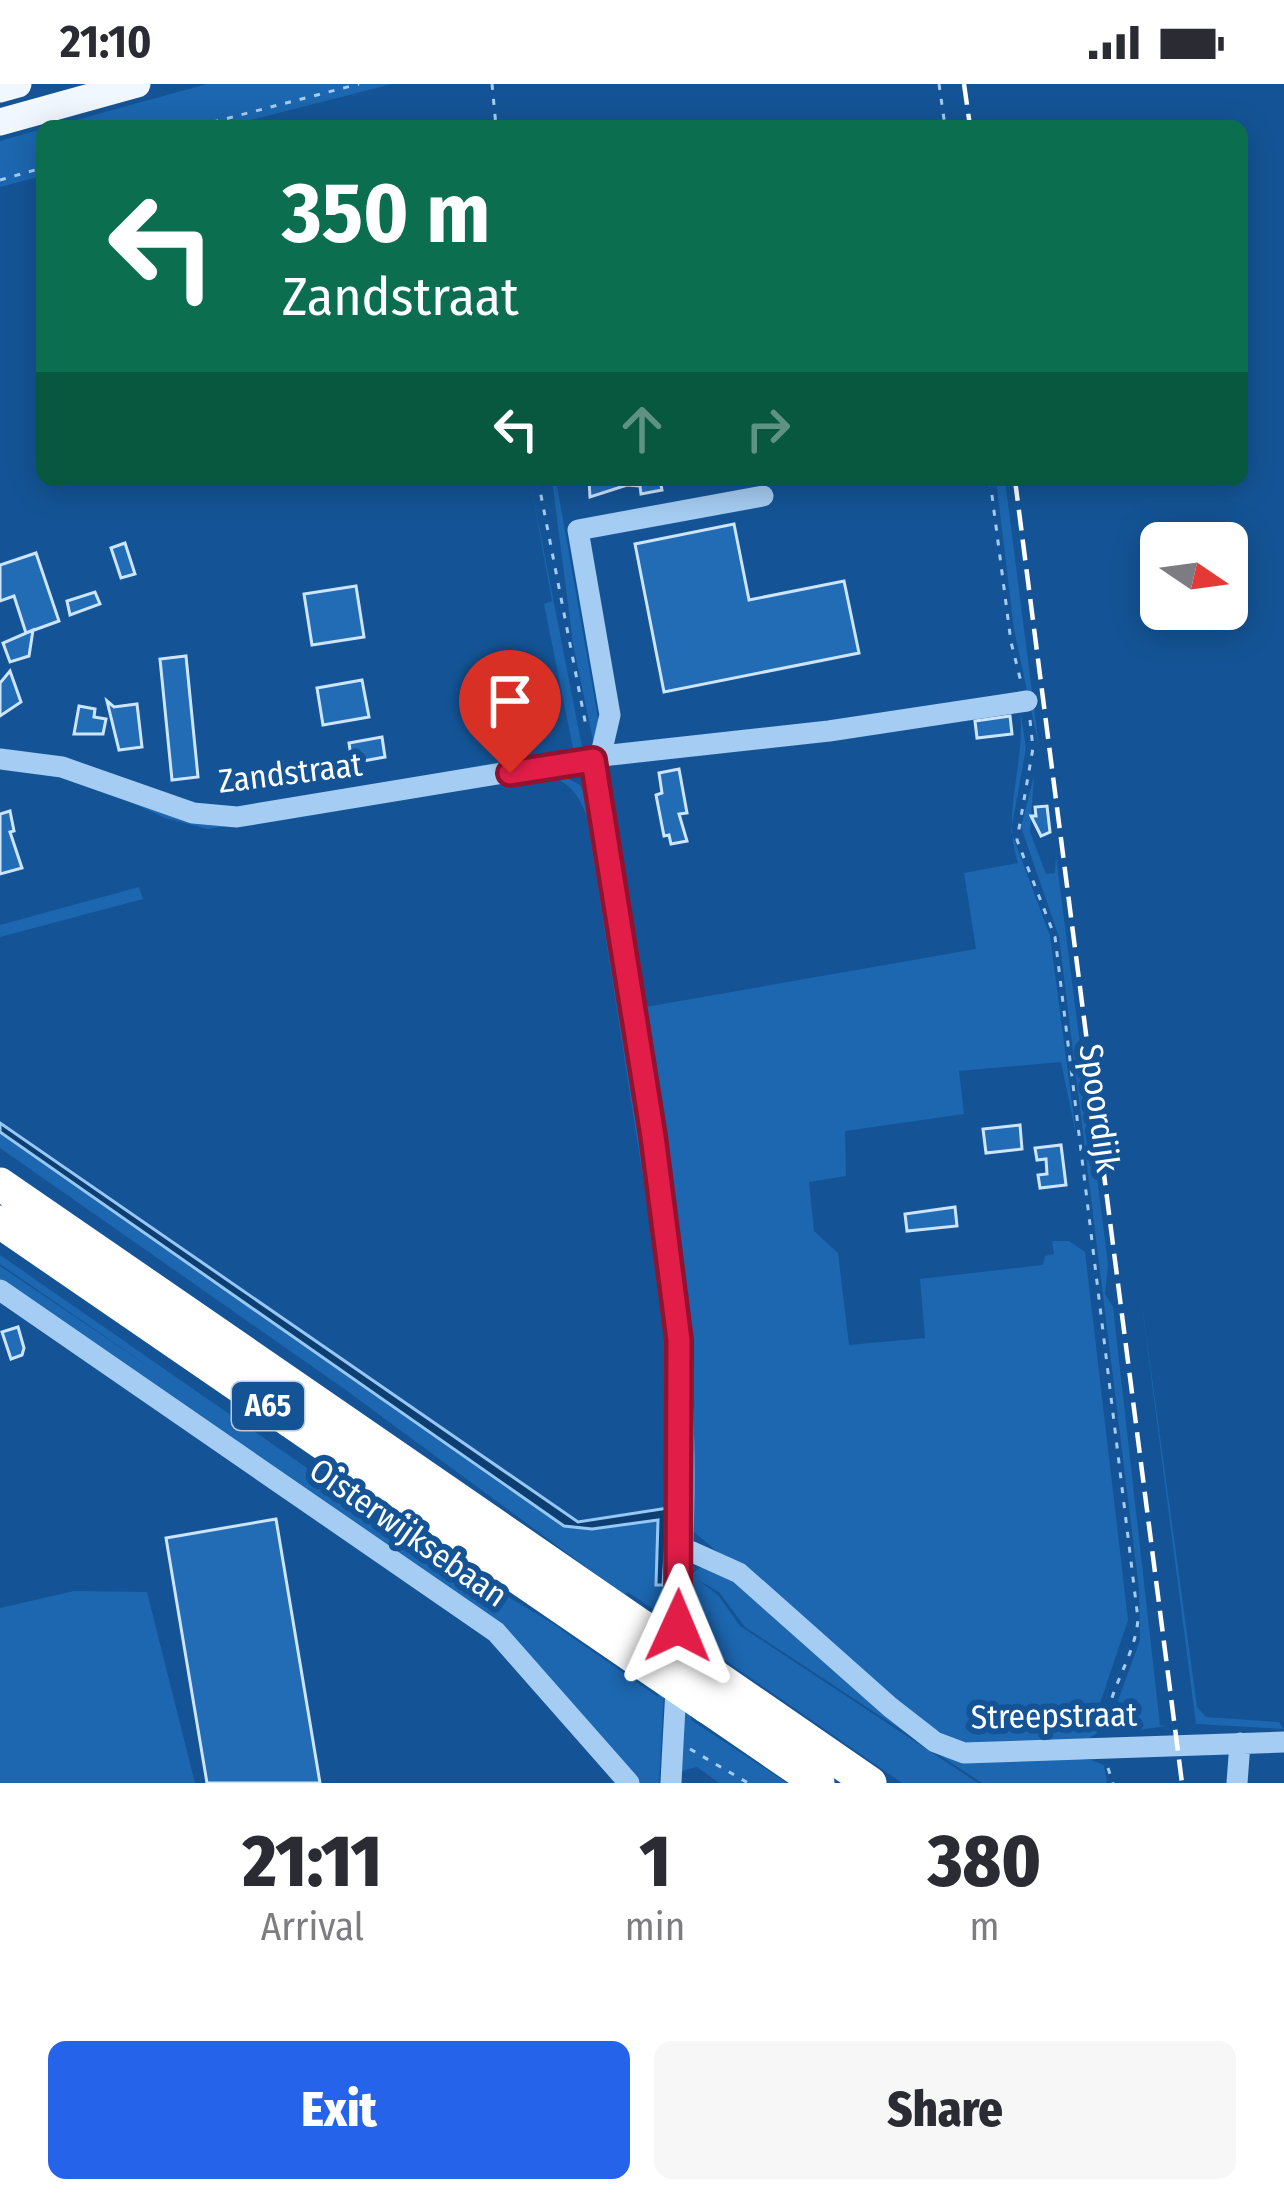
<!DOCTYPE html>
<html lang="en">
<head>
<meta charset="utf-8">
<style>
  :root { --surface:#fff; --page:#f7f7f7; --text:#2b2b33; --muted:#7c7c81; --accent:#2563eb }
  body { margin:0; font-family:"Fira Sans Condensed",sans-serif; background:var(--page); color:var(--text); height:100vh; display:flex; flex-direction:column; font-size:45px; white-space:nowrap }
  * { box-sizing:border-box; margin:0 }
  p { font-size:39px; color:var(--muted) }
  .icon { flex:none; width:66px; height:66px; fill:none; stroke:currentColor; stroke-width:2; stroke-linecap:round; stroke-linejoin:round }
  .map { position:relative; height:1699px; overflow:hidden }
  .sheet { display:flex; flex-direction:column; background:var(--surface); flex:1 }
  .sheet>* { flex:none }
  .banner { position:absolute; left:36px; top:36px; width:1212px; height:366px; border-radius:18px; box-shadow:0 6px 30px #0003; background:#0b6e4f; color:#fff; overflow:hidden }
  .needle { width:78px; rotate:103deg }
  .fabs { position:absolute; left:1140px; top:438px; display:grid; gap:24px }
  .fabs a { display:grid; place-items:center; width:108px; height:108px; border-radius:18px; background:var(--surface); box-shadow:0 6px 30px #0003; font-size:60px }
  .pin { position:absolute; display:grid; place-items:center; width:102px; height:102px; color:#fff; margin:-123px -51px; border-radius:50% 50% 50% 0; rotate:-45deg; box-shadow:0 0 12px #0007 }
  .pin .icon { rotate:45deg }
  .me { position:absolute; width:132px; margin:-66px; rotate:1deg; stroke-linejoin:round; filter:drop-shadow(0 0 9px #0008) }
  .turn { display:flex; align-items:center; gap:42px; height:252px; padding:0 48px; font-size:54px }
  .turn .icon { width:156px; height:156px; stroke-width:2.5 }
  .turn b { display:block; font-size:84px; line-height:102px }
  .lanes { display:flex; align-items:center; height:114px; padding:0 48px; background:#0003; justify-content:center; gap:60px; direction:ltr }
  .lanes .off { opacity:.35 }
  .eta { display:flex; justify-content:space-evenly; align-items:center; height:204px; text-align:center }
  .eta b { font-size:72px; font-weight:800; line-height:84px }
  .primary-button { display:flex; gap:24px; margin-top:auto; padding:24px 48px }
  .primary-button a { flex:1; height:138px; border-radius:18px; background:var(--accent); color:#fff; font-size:48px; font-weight:800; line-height:138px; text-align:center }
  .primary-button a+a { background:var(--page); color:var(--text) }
  .status { display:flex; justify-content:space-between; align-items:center; height:84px; padding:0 60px; background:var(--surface); direction:ltr }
  .status svg { height:33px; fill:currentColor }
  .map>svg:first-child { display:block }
</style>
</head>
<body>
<div class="status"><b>21:10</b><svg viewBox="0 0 49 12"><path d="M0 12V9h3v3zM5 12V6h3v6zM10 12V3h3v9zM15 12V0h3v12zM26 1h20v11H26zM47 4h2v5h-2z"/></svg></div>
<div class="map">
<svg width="1284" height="1699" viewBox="0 0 1284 1699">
  <rect width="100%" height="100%" fill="#145496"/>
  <path fill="#1c67b0" d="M207,0H392L227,42H54Z
    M42,45V92L0,103V57Z
    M530,396L583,668L344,711L337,703L343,707L579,663L573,664L544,520L552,517Z
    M539,396L573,559L552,396H556L598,634L607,638L594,661Z
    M996,396H1005L1039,663L1014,545Z
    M1020,624L1026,664L1011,747L1050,852L1076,1050L1061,978L959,987L964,1030L845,1047L846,1092L809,1098L814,1147L838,1169L849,1261L925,1254L920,1195L1043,1181L1045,1172L1054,1170L1052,1157H1069L1085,1168L1128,1536L1092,1643L1101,1632L1097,1649L1088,1655L997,1665L952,1656L894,1618L694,1448L614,769L620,768L646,923L976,865L964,789L1018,779C1001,726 1026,682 1020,624Z
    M557,689L580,701L596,728L675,1280L674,1421L659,1699H636L530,1571L0,1198V1182L161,1291L0,1180V1171L398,1447L552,1539L658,1613L662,1536H656V1527L628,1508L624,1511L343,1304L0,1064V1048L564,1442L592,1445L658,1436L656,1500L663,1501L668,1255L587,733C580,714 571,697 548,693L208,745L165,734L103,705L174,730Z
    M1034,692L1030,748L1046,790L1055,789L1056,772L1108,1180L1105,1210L1113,1223L1160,1641L1166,1642L1131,1647L1127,1632L1114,1628L1140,1556L1139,1505L1059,853L1021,743Z
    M139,803L143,815L0,853V841Z
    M1140,1206L1197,1623L1206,1633L1279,1638L1284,1645L1196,1640Z
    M702,1482L716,1483L953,1667L1091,1676L1104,1681L1107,1699H982L745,1543L719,1508L698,1496L718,1511L740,1542L978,1699H902L696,1556L691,1636L787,1699H719L697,1683L678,1688L689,1492Z
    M74,1507L147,1508L195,1699H0V1524Z"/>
  <path fill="#0c3e72" stroke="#97c8f5" stroke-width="3" d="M0,1039L578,1438L668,1424L663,1501H656L658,1436L592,1445L564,1442L0,1048Z"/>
  <path fill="#226cb5" stroke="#cce5fd" stroke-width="3" d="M589,396H660L662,406L641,410L640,402L627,401L590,413Z
    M734,440L749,516L844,497L859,569L664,608L635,460Z
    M125,459L135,490L121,494L111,464Z
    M36,469L59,537L26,549L14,512L0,517V481Z
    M356,502L364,553L312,561L304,510Z
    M95,508L100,520L70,531L67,517Z
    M33,546L29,572L10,578L3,559Z
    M186,572L198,693L172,696L160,575Z
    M10,587L21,618L0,632V599Z
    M362,596L369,633L323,641L317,604Z
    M107,617L114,623L137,620L142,663L119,666Z
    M79,622L95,625L94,633L106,635L103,650H74Z
    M1010,632L1012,650L977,654L975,637Z
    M382,653L385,673L352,679L349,659Z
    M679,685L687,729L679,730L687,757L671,760L669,751L664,752L656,711L662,709L659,689Z
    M1047,722L1050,748L1041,752L1031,732H1036L1035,723Z
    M10,727L14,747L10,748L22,784L0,790V730Z
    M1020,1041L1022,1065L986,1069L983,1045Z
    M1061,1061L1066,1101L1040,1104L1038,1091L1047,1090L1046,1075L1037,1076L1035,1064Z
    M955,1123L957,1142L907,1147L905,1130Z
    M18,1243L24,1264L22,1271L11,1275L2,1248Z
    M276,1435L320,1699H207L166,1454Z"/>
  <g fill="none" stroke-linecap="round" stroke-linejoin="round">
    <path stroke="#a5ccf2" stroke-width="3" stroke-dasharray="6 9" stroke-linecap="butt" d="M492,0L496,42
      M939,0L945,42
      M198,42L359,0
      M0,96L42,84
      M538,396L586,642
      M990,396L1011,558L1021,598
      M1030,636L1033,664L1017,756L1055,853L1138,1535C1135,1574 1108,1604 1106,1644
      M690,1665L748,1699
      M1108,1684L1113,1699"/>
    <path stroke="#a5ccf2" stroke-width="21" d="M600,674L610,631L578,446L763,412
      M0,675L62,683L193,729L237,733L611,671L829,647L1027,617
      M593,676C620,868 660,1059 678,1253C692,1399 678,1552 671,1699
      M0,1206L496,1548L629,1699
      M679,1462L739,1489L890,1623L935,1658L964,1669L1284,1658
      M1237,1699L1240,1659"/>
    <path stroke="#f0f7ff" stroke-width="27" d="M0,5L18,0
      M0,38L137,0"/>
    <path stroke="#fff" stroke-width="33" d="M0,1100L643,1543
      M0,1138L641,1578
      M709,1588L870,1699
      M707,1623L818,1699"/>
    <path stroke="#fff" stroke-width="4.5" stroke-dasharray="21 9" stroke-linecap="butt" d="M964,0L970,42
      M1015,396L1182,1699"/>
    <path stroke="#fff" stroke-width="33" d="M643,1543L709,1588
      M641,1578L707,1623"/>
  </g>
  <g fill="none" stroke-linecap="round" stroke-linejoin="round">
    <defs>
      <path id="route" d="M510,689L593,676L653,1052L679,1256L678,1542"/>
    </defs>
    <use href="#route" stroke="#92132f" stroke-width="30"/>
    <use href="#route" stroke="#e11d48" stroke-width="21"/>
  </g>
  <g text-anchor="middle" stroke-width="12" stroke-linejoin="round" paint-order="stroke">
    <rect fill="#145496" stroke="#b8cce0" stroke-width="3" x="232" y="1298" width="72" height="48" rx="9"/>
    <g font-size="30" font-weight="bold" fill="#fff">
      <text x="268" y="1332">A65</text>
    </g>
    <g font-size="33" fill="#fff" stroke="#145496">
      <text transform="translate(290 688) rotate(-7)" y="12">Zandstraat</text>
      <text transform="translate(1100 1024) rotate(82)" y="12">Spoordijk</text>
      <text transform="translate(409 1448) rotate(35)" y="12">Oisterwijksebaan</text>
      <text transform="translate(1054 1631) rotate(-1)" y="12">Streepstraat</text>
    </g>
  </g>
</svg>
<div class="fabs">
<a><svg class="needle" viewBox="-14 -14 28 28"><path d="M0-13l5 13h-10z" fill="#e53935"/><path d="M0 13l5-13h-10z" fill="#7c7c81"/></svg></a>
</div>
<div class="pin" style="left:510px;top:689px;background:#d93025"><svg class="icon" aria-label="arrive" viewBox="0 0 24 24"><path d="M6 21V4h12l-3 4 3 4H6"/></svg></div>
<svg class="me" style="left:678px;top:1542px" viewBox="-20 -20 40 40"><path d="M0-17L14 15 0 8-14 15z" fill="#e11d48" stroke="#fff" stroke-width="4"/></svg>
<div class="banner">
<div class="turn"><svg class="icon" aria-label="left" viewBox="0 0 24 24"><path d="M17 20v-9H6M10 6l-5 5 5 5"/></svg><div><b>350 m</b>Zandstraat</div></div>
<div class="lanes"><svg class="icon" aria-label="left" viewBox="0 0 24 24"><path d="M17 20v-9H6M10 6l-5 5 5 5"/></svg><svg class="icon off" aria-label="ahead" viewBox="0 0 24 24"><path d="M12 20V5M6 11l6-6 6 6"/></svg><svg class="icon off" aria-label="right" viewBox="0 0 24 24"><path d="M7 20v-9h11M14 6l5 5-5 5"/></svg></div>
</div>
</div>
<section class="sheet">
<div class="eta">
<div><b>21:11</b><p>Arrival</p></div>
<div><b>1</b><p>min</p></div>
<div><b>380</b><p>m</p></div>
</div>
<div class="primary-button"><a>Exit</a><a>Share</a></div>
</section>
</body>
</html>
